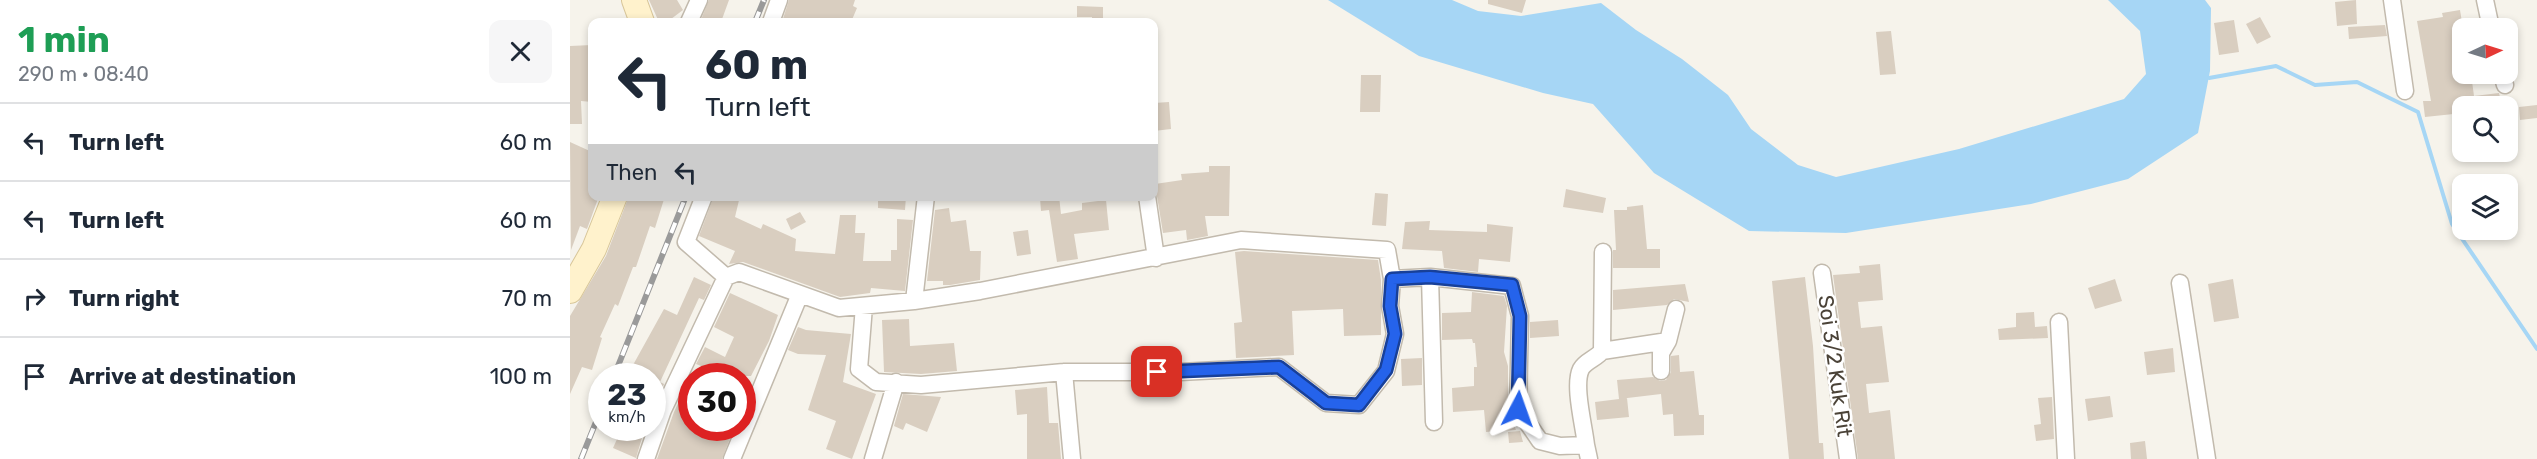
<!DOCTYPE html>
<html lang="en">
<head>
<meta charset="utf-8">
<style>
  :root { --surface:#fff; --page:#f6f6f7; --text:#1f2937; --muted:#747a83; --line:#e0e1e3 }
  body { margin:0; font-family:Rubik,sans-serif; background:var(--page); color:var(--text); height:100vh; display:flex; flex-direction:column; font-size:22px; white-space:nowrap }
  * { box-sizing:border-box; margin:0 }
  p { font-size:20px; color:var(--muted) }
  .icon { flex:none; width:33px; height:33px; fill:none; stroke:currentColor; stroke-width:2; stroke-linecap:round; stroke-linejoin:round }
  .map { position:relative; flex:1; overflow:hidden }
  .side { display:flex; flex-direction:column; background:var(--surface); width:570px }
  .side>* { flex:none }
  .hud { position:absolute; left:18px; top:18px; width:570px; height:183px; border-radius:12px; box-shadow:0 3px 9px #0003; background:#fff; color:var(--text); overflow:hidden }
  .needle { width:39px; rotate:86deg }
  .buttons { position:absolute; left:1882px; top:18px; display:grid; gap:12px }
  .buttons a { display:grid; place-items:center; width:66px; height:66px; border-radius:12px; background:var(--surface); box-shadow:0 3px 9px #0003; font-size:30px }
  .speed { position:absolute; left:18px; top:363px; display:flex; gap:12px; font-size:30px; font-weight:700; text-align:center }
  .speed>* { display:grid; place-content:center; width:78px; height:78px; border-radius:50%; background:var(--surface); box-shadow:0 3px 9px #0003; line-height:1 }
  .speed small { font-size:15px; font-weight:400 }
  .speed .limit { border:9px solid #d22; background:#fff; color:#111 }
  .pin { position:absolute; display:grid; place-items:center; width:51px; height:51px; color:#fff; margin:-26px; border-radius:12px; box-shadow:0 3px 9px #0006 }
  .me { position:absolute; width:66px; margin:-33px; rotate:4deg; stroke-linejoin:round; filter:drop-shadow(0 0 4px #0008) }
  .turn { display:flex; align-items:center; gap:21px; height:126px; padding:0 18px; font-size:27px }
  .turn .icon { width:78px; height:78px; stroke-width:2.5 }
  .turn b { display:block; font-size:42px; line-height:51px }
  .then { display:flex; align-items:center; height:57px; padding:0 18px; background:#0003; gap:12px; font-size:22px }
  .round { display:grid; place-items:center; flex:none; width:63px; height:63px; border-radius:12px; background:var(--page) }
  .headline { display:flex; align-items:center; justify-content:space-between; height:102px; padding:0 18px }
  h1 { font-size:36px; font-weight:700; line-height:45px; color:#1e9e55 }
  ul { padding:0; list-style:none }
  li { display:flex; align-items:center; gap:18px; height:78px; padding:0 18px; border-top:2px solid var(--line) }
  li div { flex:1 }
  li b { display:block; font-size:22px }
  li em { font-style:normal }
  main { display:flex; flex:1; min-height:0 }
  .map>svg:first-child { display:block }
</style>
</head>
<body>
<main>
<section class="side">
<div class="headline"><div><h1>1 min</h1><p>290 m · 08:40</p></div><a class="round"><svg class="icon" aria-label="close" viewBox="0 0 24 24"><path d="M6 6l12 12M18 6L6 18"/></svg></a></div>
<ul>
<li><svg class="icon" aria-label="left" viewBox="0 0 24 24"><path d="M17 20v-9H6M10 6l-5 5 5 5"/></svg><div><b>Turn left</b></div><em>60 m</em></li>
<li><svg class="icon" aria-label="left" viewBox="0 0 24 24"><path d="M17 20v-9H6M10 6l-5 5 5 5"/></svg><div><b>Turn left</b></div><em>60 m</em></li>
<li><svg class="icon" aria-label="right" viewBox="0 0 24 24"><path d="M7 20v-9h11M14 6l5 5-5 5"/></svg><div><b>Turn right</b></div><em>70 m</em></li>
<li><svg class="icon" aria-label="arrive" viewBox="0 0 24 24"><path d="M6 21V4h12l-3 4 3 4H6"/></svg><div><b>Arrive at destination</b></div><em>100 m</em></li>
</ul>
</section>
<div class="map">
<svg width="1967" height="459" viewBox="0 0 1967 459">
  <rect width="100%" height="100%" fill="#f6f3eb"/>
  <path fill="#a6d6f5" d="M758,0H882L908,11L951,16L1031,3L1066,30L1112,59L1158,95L1181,129L1228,165L1266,177L1389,149L1554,99L1576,74L1570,31L1538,0H1635L1641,8L1640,71L1628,133L1558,179L1461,204L1276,233L1179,231L1084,173L1023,104L973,93L849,56Z"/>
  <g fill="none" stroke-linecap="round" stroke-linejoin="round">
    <path stroke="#a6d6f5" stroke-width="4" d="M1639,78L1706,66L1745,85L1787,82L1848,112L1882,224L1967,349"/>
  </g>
  <path fill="#d9cec0" d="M79,0H107L113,10L97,22H89Z
    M139,0H159L151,22H130Z
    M219,0H285L283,6L287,8L281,22H212Z
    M918,0H956L952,13L918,4Z
    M1786,0L1787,24L1767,26L1765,2Z
    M507,6L533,7V22H522V17H507Z
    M1890,10L1893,28V74H1901L1904,96L1929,93L1932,106H1893V113L1855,117L1853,101H1861L1847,21L1873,17L1872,13Z
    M1690,17L1701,37L1687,44L1676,24Z
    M1664,20L1669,52L1649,55L1644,23Z
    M1815,25L1817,36L1779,39L1778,27Z
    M1321,31L1326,74L1310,75L1306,32Z
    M22,45V102L11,101L12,124H0V46Z
    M791,75H811L810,112H790Z
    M599,102L601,129L584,131V103Z
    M1967,105V118L1950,120L1949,107Z
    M0,142L22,152V196H29L17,229L10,226L1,250Z
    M639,166H660L659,216H635L638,236L617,240L616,230L593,233L585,184L612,180L611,174L639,172Z
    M996,189L1036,198L1033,213L993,207Z
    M805,193L818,194L816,226L802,225Z
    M59,196H95L85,228L80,226L66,267H63L48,306L45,304L30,337L32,338L22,370L12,367L0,394V316L36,256Z
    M144,196H170L165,217L191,229L193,224L226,239L225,251L265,254L270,215H286L285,233H295L293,261H321V250H327V219L343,220L335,291L301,288L300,293L270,297L173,262L159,264L165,251L129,236Z
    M308,196H336L335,210L308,208Z
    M489,196L491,214L512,210V203L536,200L539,230L504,234L508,259L487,262L479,210L471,211L470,198Z
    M1073,205L1077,249H1090V268H1043V250H1046L1044,210H1057V207Z
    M379,208L381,222L396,220L400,251H411L410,280L380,285H373V281H357L365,210Z
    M230,212L236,222L221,230L216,219Z
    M860,221L859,230L917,232V224L943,227L940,262L909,259L908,272L874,268L872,251L832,249L835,222Z
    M458,230L461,254L447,256L443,232Z
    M674,251L808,260L811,280V335L774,336L773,309L722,311L724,355L666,358L664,323L672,322L665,252Z
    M1310,264L1313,300L1288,302L1291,328L1312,326L1319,382L1296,384L1299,413L1320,410L1325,459H1288L1263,275L1290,273L1289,266Z
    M124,277L141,285L134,300L129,298L90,382L94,384L84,405L82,376H63L67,367L63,365L94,309L107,315Z
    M1235,277L1243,346L1249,443H1253L1254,459H1219L1202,281Z
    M1545,279L1552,301L1525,309L1518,288Z
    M1663,279L1669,318L1644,322L1638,284Z
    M1115,284L1119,302L1104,299L1097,305L1043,310V290Z
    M902,292L934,296L937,306L934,352L938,366V409L946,430L916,432L914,410L883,412L882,388L904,386V367H907L905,343H903L902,339L872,340V313L901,312Z
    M160,293L208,315L199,341L181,376H157L126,364L135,347L155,357L164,337L144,327Z
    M1464,312L1465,327L1477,326L1478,338L1429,340L1428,329L1446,327V313Z
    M339,319L340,346L384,343L387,371L351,374L314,372L312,320Z
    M988,320L989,336L960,338V322Z
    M228,327L236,330L281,334L273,382L306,394L282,459L256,449L266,421L238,410L256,355L228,354L218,350Z
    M1603,348L1605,372L1577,375L1574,352Z
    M1109,355L1110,372L1124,371L1129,415H1134V435L1104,436L1103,414L1093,415L1091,394L1049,399L1047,380L1083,377L1090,381L1096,380L1101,372V356Z
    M852,358V385L832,386L831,359Z
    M122,374V428H164L152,459H87L104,412Z
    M477,387L479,423H488L491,459H457V414L447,415L445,390Z
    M333,394L371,397L357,432L336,423L333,430L324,426Z
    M1540,396L1543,417L1518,421L1515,399Z
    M1482,397L1484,439L1466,441L1464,425L1471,424L1468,398Z
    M1057,398L1059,417L1027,420L1025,402Z
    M52,428H75L66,458L43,448Z
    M950,431L953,442L939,443L938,432Z
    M1575,441L1577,459H1561L1560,443Z"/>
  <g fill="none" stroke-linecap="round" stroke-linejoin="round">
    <defs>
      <path id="street" d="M1822,0L1835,91
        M1915,0L1921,28
        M119,22L129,0
        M201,22L209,0
        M1932,74L1935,85
        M134,196L116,242L156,277
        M577,196L586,258
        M1252,273L1278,459
        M860,277L864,422
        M822,279L860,277L942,286L950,316L948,409L970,441L990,446L1016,445L1019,459
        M1610,283L1637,459
        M344,301L356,196
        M1489,322L1496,459
        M1032,351L1098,341L1106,309
        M1091,371V353L1098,341
        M494,372L502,459
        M1016,445C1014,426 1003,385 1011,369C1015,361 1027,358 1032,351L1033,252
        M76,459L93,410L156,277L169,272L269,308L344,301L410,291L671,240L817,250L822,279L820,306L825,334L816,371L789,405L756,403L709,367L610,372H494L351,385L306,382L289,369L294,306
        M162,459L230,294
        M303,459L326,382"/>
      <path id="secondary" d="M64,0L72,22
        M0,291L24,249L45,196"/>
    </defs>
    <use href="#street" stroke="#c2baad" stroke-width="19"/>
    <use href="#secondary" stroke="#d8c699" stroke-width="26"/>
    <use href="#street" stroke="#fff" stroke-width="16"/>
    <use href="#secondary" stroke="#fff2cc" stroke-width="24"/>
    <defs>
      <path id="rail" d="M185,22L194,0
        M44,376L116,196
        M11,459L32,407"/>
    </defs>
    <use href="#rail" stroke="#9a9a9a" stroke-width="6"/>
    <use href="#rail" stroke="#fff" stroke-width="4" stroke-dasharray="11" stroke-linecap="butt"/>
  </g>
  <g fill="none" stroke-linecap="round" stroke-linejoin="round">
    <defs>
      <path id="route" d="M587,372L709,367L756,403L789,405L816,370L825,334L820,306L822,279L860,277L942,285L950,316L948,409"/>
    </defs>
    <use href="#route" stroke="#184099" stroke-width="15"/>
    <use href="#route" stroke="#2563eb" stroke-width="10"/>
  </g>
  <g text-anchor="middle" stroke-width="5" stroke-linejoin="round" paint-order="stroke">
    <g font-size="21" fill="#4b4338" stroke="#fff">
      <text transform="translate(1265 366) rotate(82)" y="7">Soi 3/2 Kuk Rit</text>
    </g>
  </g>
</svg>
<div class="buttons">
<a><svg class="needle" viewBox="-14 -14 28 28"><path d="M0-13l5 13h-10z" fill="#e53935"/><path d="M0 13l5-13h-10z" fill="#747a83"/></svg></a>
<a><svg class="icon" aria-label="search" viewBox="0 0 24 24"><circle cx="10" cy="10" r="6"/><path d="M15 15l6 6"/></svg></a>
<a><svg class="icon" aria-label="layers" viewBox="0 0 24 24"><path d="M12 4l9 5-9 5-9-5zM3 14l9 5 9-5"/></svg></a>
</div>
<div class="speed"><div>23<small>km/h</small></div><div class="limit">30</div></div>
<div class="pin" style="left:587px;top:372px;background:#d93025"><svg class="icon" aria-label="arrive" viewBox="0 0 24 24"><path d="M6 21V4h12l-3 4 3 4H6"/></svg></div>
<svg class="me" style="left:948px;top:409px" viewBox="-20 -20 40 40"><path d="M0-17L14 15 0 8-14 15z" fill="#2563eb" stroke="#fff" stroke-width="4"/></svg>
<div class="hud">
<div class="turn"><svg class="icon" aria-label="left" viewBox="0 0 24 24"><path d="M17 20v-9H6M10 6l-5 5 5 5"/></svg><div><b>60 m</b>Turn left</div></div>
<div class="then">Then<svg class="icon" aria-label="left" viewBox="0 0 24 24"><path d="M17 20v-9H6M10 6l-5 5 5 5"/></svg></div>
</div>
</div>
</main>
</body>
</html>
